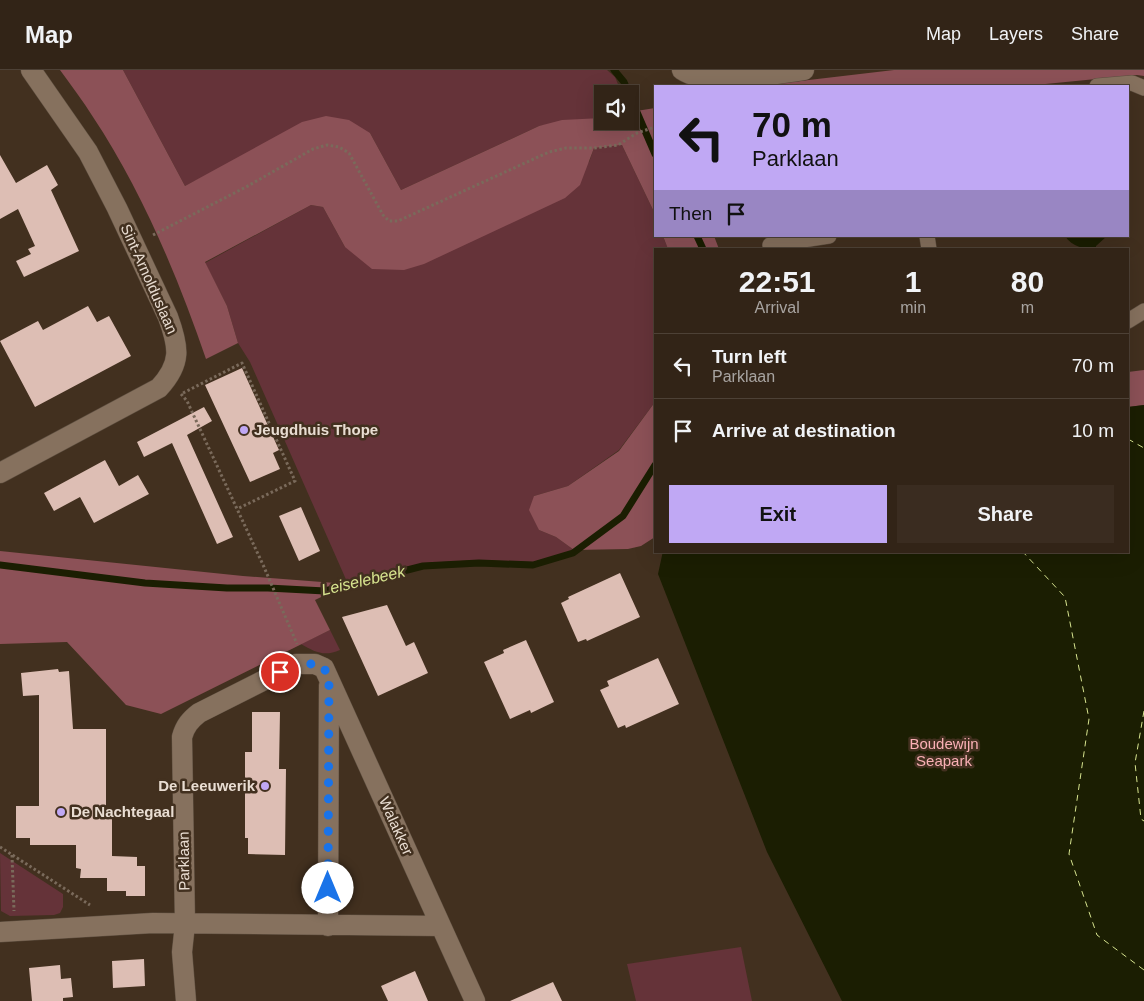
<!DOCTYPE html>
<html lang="en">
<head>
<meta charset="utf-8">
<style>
  :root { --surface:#322417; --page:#3a2c20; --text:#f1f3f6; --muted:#a8a4a1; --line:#4d4136; --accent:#c0a8f4 }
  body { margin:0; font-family:Helvetica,sans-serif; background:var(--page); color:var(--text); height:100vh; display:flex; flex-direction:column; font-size:19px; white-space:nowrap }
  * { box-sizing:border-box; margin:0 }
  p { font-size:16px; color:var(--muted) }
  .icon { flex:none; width:28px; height:28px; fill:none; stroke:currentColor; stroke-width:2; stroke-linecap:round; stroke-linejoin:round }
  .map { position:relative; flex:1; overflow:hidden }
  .sheet { position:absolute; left:654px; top:178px; width:475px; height:305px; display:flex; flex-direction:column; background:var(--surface); border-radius:0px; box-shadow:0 5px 20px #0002,0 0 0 1px var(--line) }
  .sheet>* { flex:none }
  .guide { position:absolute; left:654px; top:15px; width:475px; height:152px; border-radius:0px; box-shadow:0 5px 20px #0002,0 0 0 1px var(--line); background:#c0a8f4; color:#111; overflow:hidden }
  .tools { position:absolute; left:594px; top:15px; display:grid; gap:10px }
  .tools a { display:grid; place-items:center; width:45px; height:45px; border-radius:0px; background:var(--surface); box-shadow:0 5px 20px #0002,0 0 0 1px var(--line); font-size:25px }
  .pin { position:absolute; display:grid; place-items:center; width:42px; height:42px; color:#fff; margin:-21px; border:2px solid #fff; border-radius:50%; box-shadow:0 1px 5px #0007 }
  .me { position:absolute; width:55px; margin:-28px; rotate:0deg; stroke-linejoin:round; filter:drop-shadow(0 0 4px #0008) }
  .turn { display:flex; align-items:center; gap:18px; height:105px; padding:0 15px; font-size:22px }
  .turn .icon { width:65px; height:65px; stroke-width:2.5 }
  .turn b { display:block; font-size:35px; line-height:42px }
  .then { display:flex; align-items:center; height:48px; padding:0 15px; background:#0003; gap:10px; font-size:19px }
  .eta { display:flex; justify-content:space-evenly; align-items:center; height:85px; text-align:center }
  .eta b { font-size:30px; font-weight:800; line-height:35px }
  .cta { display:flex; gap:10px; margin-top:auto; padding:10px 15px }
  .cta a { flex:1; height:58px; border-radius:0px; background:var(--accent); color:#111; font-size:20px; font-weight:800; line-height:58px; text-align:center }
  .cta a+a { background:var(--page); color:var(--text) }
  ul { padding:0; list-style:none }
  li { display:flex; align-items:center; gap:15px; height:65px; padding:0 15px; border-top:1px solid var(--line) }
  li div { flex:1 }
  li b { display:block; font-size:19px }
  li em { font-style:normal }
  header { display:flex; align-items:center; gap:30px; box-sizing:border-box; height:70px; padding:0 25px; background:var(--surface); border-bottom:1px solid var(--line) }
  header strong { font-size:24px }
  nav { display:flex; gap:28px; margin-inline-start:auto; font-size:18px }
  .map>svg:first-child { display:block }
</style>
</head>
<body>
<header>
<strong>Map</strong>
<nav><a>Map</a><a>Layers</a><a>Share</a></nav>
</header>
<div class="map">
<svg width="1144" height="931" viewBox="0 0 1144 931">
  <rect width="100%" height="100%" fill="#42301f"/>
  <path fill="#653339" d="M123,0H607L615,7L622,24H602V48L539,56L401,120L370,63L232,92L185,116Z
    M622,75L655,144V166H663L668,179H655V332L619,380L568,416L534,426L539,460L556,467L574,480L534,492L479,490L423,493L348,514L250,292L238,273L227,236L205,193L311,135L323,137L345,177L589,92L594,78Z
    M330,560L340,580C324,587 315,582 301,574Z
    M0,783L63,824V837L60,843L54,845L10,846L1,841Z
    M741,877L752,931H636L627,894Z"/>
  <path fill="#8c5157" d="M60,0H123L185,116L302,52L326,46L349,50L370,63L401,120L539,56L562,50L602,48V51H630V42L655,38V144L622,75L594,78L580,115L565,128L424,194L404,200L372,199L345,177L323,137L311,135L205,192L227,236L238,273L206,289C178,207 141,119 93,47C83,31 71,15 60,0Z
    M894,0H1144V6L1137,5L1025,16H757Z
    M663,166H714L719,179H668Z
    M1144,300V335L1128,337V302Z
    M655,332V467L641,476L628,479L574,480L556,467L539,460L529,440L534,426L568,416L619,381Z
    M0,481L243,506L348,514L315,530L330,560L161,644L126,635L67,572L0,574Z"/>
  <path fill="#1b1e02" d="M1065,166H1107L1096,176V179C1085,179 1072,177 1065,166Z
    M1144,335V931H842L767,782L658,504L663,481H1128V337Z"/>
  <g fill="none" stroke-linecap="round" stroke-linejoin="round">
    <path stroke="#1b1e02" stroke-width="7" d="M614,0L624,12L629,24
      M630,26L655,84
      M697,166L703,179
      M0,495L145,513L227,518H268L325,521L423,496L479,493L533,495L573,483L623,446L655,395"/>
    <path stroke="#d7e48f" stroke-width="1" stroke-dasharray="6 5" stroke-linecap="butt" d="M1128,369L1144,378
      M1022,481L1065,527L1089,649L1069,784L1097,865L1144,900
      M1144,641L1135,693L1141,749L1144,751"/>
  </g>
  <path fill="#ddbeb4" d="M0,85L16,113L47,95L58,115L51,120L79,181L24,207L16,191L31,184L28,179L35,176L18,139L0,149Z
    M88,236L97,252L109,246L131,286L35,337L0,271L38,251L43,260Z
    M242,298L279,380L273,383L280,399L250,412L205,315Z
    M204,337L212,351L187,365L233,467L217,474L172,373L144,387L137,372Z
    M105,390L119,416L138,405L149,424L94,453L80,427L54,441L44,423Z
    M301,437L320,481L299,491L279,446Z
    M620,503L640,547L587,571L586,569L578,572L561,533L569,529L568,527Z
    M387,535L406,576L414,572L428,603L378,626L342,547Z
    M526,570L554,632L531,643L530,640L510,649L484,592L504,583L503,580Z
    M658,588L679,634L626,658L625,655L618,658L600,620L609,616L607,611Z
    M58,599L59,602L69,601L73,659H106V748H112V786L137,787V796H145V826H126V821H107V808H80L81,799L76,798V775H30V768H16V736H39V625L23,626L21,603Z
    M252,642H280L279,699H286L285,785L248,784V768H245V682H252Z
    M144,889L145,916L113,918L112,891Z
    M60,895L61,909L71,908L73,927L63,928V931H32L29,898Z
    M415,901L428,931H388L381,916Z
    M553,912L562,931H510Z"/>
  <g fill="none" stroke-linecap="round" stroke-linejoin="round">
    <defs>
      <path id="pedestrian" d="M1097,16L1132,13L1144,18
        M927,166L929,179
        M770,175L829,166
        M1128,251L1144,241"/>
      <path id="minor" d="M682,0C711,19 771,4 804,0
        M0,403L159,318C182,293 179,277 168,247L117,138L88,82L31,0
        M328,856L329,615
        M0,862L153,853L441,856
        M186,931L182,882L185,854L182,667C185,656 190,650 199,643L296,594H315L324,598L475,931"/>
    </defs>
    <use href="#pedestrian" stroke="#5e4f40" stroke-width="16"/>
    <use href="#minor" stroke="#5e4f40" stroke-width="21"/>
    <path stroke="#7a6a5b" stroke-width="3" stroke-dasharray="2.5 2.5" stroke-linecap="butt" d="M153,165L246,117L313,79L327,75L339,77L349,83L383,145L389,151H398L549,82L566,78H594L618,75L637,63L655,57
      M183,323L242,293L295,411L237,439
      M181,324L187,331L264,497L297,574
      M0,777L90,835
      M12,785L14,841"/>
    <use href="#pedestrian" stroke="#86715e" stroke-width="15"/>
    <use href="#minor" stroke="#86715e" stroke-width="20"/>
  </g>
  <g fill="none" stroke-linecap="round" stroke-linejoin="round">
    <path stroke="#1a73e8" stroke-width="9" stroke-dasharray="0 16.2" d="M280,602C296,594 307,590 324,598L329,608L328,818"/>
  </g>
  <g fill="#c0a8f4" stroke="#42301f" stroke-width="2">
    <circle cx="244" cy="360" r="5"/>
    <circle cx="265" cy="716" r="5"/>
    <circle cx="61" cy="742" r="5"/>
  </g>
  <g text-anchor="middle" stroke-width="5" stroke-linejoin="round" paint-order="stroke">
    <g font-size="15" fill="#e9ddd2" stroke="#42301f">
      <text transform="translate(149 209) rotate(66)" y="5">Sint-Arnolduslaan</text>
      <text transform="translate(396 756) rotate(66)" y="5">Walakker</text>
      <text transform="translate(184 791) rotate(-91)" y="5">Parklaan</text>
    </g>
    <g font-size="15" font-weight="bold" fill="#e9ddd2" stroke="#42301f" text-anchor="start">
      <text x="254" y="365">Jeugdhuis Thope</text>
      <text x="255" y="721" text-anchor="end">De Leeuwerik</text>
      <text x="71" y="747">De Nachtegaal</text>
    </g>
    <g font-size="15" fill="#fab0b5" stroke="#42301f">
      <text x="944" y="679">Boudewijn<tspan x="944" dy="17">Seapark</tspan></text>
    </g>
    <g font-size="16" font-style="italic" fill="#d7e48f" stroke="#42301f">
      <text transform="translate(363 510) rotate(-13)" y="6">Leiselebeek</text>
    </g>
  </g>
</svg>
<div class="tools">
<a><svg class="icon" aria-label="sound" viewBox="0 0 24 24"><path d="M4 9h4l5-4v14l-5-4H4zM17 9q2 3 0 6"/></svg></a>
</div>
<div class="pin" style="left:280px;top:602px;background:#d93025"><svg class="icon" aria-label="arrive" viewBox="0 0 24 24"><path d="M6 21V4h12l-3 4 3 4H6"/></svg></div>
<svg class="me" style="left:328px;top:818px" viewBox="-20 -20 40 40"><circle r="19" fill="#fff"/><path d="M0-13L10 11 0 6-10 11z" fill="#1a73e8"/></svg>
<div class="guide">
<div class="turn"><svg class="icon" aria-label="left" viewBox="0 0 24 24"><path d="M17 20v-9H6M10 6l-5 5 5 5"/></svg><div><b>70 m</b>Parklaan</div></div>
<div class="then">Then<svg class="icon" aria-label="arrive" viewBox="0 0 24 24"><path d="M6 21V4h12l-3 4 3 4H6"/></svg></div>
</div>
<section class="sheet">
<div class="eta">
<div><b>22:51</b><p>Arrival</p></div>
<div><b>1</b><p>min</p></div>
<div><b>80</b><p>m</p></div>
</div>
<ul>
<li><svg class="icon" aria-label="left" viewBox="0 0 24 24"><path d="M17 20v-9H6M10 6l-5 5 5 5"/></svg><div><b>Turn left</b><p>Parklaan</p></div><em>70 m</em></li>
<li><svg class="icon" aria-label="arrive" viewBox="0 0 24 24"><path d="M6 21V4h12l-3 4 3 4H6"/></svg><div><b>Arrive at destination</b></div><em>10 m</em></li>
</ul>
<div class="cta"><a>Exit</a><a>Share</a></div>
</section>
</div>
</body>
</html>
